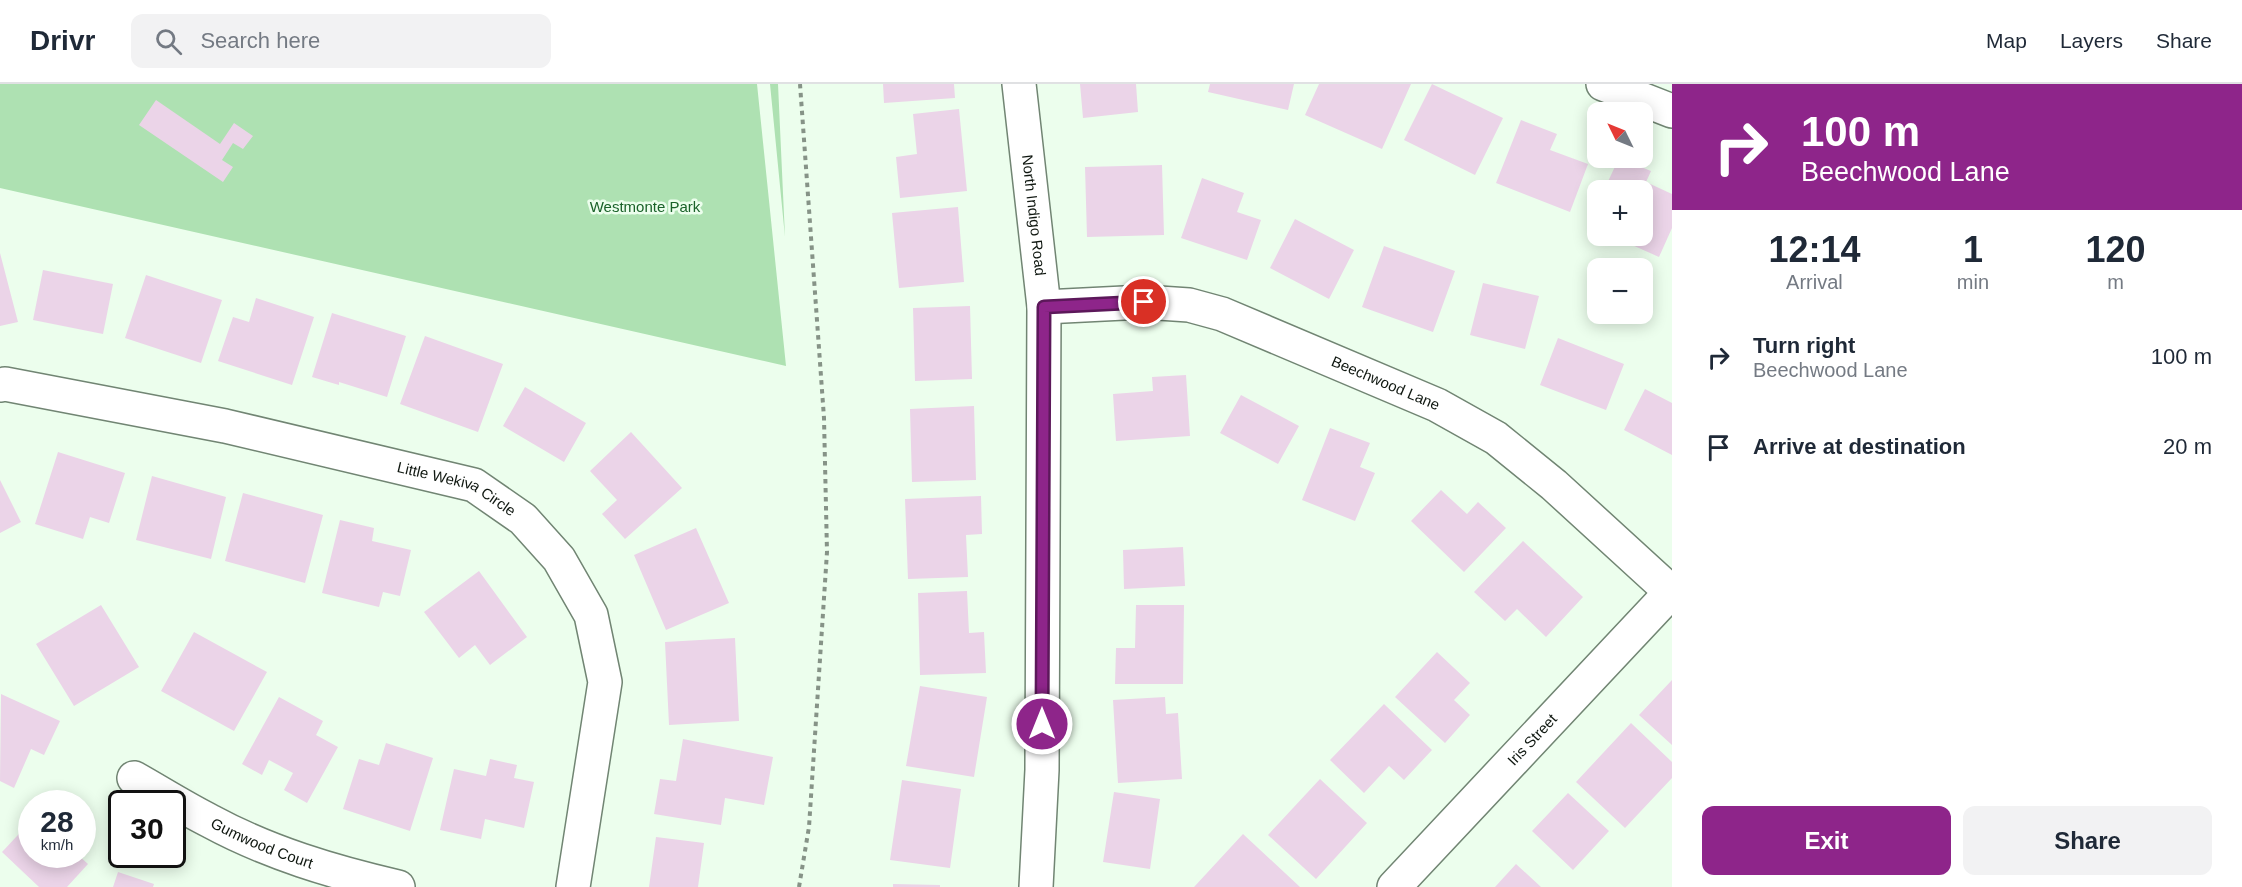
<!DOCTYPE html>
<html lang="en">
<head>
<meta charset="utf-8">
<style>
  :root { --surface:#fff; --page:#f2f2f3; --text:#1f2937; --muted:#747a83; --line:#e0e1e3; --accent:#8e258a }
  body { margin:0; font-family:Arial,sans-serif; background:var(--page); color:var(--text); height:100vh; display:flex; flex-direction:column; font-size:22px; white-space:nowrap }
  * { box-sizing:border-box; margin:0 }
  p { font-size:20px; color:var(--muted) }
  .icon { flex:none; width:33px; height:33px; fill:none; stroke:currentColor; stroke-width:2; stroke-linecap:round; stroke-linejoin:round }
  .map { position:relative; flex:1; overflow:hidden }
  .sheet { display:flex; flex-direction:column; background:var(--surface); width:570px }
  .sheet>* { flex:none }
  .banner { background:#8e258a; color:#fff; overflow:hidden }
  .needle { width:39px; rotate:313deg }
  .tools { position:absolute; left:1587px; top:18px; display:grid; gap:12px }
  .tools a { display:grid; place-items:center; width:66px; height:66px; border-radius:12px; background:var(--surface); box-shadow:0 3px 15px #0003; font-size:30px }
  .speed { position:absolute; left:18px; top:706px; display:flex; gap:12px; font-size:30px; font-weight:700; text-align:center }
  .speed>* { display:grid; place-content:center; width:78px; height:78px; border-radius:50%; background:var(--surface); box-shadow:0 3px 15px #0003; line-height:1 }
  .speed small { font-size:15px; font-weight:400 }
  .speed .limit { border:3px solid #111; border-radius:9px; background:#fff; color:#111 }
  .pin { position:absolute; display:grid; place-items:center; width:51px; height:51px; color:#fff; margin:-26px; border:3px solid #fff; border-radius:50%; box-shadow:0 2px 6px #0007 }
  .me { position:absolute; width:66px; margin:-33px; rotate:0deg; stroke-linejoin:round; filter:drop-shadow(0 0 4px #0008) }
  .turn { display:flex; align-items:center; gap:21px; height:126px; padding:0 30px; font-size:27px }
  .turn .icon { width:78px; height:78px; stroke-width:2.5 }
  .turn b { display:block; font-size:42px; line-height:51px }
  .eta { display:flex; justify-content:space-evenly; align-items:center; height:102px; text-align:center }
  .eta b { font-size:36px; font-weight:800; line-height:42px }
  .action { display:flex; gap:12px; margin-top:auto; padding:12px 30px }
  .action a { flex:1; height:69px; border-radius:12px; background:var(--accent); color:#fff; font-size:24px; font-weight:800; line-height:69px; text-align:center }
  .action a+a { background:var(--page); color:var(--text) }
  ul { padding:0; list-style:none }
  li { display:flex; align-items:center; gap:18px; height:90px; padding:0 30px }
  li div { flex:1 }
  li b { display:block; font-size:22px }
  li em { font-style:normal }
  header { display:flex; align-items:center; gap:36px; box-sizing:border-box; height:84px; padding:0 30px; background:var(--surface); border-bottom:2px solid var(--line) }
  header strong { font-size:28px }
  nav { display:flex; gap:33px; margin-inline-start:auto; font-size:21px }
  .search { width:420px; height:54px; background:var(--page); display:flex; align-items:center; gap:15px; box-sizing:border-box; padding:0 21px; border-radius:12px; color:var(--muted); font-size:22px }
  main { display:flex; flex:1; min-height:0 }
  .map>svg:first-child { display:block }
</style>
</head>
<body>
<header>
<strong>Drivr</strong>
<div class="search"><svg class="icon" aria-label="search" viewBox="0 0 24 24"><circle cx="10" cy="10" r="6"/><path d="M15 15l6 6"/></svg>Search here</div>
<nav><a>Map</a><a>Layers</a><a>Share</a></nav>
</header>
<main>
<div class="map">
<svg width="1672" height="803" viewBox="0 0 1672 803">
  <rect width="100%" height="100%" fill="#ecfeed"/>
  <path fill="#aee1b2" d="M0,0H757L786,282L0,104Z
    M770,0H778L785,153Z"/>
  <path fill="#ebd4e8" d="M883,0H954L955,14L884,19Z
    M1080,0H1136L1138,28L1083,34Z
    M1210,0H1294L1288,26L1208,8Z
    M1319,0H1411L1382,65L1305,31Z
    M1432,0L1503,34L1475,91L1404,56Z
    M156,16L220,60L234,39L253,52L243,65L233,59L222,76L233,83L223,98L139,41Z
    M959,25L967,107L900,114L896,73L917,70L913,30Z
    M1521,36L1557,50L1550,66L1588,80L1570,128L1496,99Z
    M1619,74L1651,87L1646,98L1672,110V144L1659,173L1612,152H1642V106H1604Z
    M1162,81L1164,151L1087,153L1085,83Z
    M1202,94L1244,109L1237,128L1261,136L1247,176L1181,154Z
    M1598,120V145L1588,141Z
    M958,123L964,198L899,204L892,129Z
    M1295,135L1354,166L1329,215L1270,184Z
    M1384,162L1455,187L1433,248L1362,223Z
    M0,169L18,238L0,242Z
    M43,186L113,200L103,250L33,236Z
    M146,191L222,216L201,279L125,254Z
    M1483,199L1539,212L1525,265L1470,251Z
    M256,214L314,233L292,301L218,277L233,233L249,238Z
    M970,222L972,295L915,297L913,224Z
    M332,229L406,252L387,313L339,298V301L312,293Z
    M425,252L503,280L478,348L400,320Z
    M1558,254L1624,280L1606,326L1540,301Z
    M1186,291L1190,352L1116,357L1113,310L1153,307L1152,293Z
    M525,303L586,339L564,378L503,342Z
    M1645,305L1672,319V371L1624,346Z
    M1241,311L1299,342L1278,380L1220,349Z
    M974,322L976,396L912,398L910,325Z
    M1330,344L1370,359L1360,383L1375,389L1355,437L1302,416Z
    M631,348L682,404L625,455L602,430L617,416L590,387Z
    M58,368L125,389L109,439L90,433L83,455L35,440Z
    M152,392L226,413L211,475L136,456Z
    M0,396L21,438L0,449Z
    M1441,406L1467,430L1478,418L1506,444L1464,488L1411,437Z
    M243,409L323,431L305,499L225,477Z
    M981,412L982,450L966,451L968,493L908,495L905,415Z
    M340,436L374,444L372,457L411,466L400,512L383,508L379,523L322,509Z
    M696,444L729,519L666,546L634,471Z
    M1523,457L1583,513L1546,553L1517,525L1505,537L1474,508Z
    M1183,463L1185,502L1124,505L1123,466Z
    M479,487L527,553L490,581L475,561L459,574L424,528Z
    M967,507L969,549L984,548L986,589L920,591L918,509Z
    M101,521L139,583L74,622L36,560Z
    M1136,521H1184L1183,600H1115L1116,564H1135Z
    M194,548L267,588L234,647L161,607Z
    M735,554L739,637L669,641L665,558Z
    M1437,568L1470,599L1454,616L1470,631L1445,659L1395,613Z
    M1672,596V661L1639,631Z
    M920,602L987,613L974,693L906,682Z
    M1,610L60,637L44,671L31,665L14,704L0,697Z
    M279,613L323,637L316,651L338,663L307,719L284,706L293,689L269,676L262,691L242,680Z
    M1165,613L1166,630L1178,629L1182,695L1118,699L1113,616Z
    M1384,620L1432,666L1404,696L1389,682L1364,709L1330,676Z
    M1631,639L1672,678V694L1625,744L1576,698Z
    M683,655L773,673L764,721L725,714L721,741L654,730L660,695L676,697Z
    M386,659L433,674L410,747L343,725L359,675L379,681Z
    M490,675L517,681L514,694L534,698L524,744L485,735L481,755L440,746L454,685L486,692Z
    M1320,695L1367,739L1316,795L1268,751Z
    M902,696L961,705L950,784L890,776Z
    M1114,708L1160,715L1150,785L1103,778Z
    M1568,709L1609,747L1573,786L1532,747Z
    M32,736V771H78L88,780L67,803H39L2,768Z
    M1243,750L1300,803H1194Z
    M656,753L704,759L698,803H649Z
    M1516,780L1541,803H1495Z
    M118,788L154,800L153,803H113Z
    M893,800L940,801V803H893Z"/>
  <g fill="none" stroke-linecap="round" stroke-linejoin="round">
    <defs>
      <g id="minor">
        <path id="s1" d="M1019,0L1044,223L1042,686L1036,803"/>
        <path d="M1603,0L1672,27"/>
        <path id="s2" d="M1044,223L1144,218L1189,221L1222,230L1437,321L1496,354L1554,401L1671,508"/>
        <path id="s3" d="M0,301L5,300L225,342L474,401L523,435L559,475L591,531L605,598L573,803"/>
        <path id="s4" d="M134,694C159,708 184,724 210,737C269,769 333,788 398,803"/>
        <path id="s5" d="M1394,803L1672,507"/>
      </g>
    </defs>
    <use href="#minor" stroke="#718573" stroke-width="36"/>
    <path stroke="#869387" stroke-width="4" stroke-dasharray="4.5 4.5" stroke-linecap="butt" d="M799,803L809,743L827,468L824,334L800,0"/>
    <use href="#minor" stroke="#fff" stroke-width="33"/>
  </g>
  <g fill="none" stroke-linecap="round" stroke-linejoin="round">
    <defs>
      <path id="route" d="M1042,640L1044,223L1144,218"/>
    </defs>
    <use href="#route" stroke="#5c185a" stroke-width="15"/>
    <use href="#route" stroke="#8e258a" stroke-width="10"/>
  </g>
  <g text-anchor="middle" stroke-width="5" stroke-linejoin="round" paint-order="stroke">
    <g font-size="15" fill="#1a6229" stroke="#ecfeed">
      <text x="645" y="128">Westmonte Park</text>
    </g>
    <g font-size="15" fill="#0f1710" stroke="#ecfeed">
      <text dy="5" stroke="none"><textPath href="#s1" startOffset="132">North Indigo Road</textPath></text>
      <text dy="5" stroke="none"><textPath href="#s2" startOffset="357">Beechwood Lane</textPath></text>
      <text dy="5" stroke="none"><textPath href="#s3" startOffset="470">Little Wekiva Circle</textPath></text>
      <text dy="5" stroke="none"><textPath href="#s5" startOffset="202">Iris Street</textPath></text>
      <text dy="5" stroke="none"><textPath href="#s4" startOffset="144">Gumwood Court</textPath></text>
    </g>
  </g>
</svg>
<div class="tools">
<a><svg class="needle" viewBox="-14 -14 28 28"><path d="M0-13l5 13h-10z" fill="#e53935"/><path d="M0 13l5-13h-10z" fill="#747a83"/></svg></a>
<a>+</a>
<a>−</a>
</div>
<div class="speed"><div>28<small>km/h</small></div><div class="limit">30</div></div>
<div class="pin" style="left:1144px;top:218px;background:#d93025"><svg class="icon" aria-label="arrive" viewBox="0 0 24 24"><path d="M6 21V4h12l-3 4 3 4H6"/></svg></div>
<svg class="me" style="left:1042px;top:640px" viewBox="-20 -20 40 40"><circle r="17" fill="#8e258a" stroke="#fff" stroke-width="3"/><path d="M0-11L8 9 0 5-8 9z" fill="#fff"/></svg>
</div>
<section class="sheet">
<div class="banner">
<div class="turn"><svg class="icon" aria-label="right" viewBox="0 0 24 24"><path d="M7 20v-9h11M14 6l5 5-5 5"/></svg><div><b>100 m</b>Beechwood Lane</div></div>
</div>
<div class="eta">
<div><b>12:14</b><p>Arrival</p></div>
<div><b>1</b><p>min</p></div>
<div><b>120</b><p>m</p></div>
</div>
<ul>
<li><svg class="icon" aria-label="right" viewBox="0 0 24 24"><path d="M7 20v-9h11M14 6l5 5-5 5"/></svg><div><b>Turn right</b><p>Beechwood Lane</p></div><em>100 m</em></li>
<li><svg class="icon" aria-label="arrive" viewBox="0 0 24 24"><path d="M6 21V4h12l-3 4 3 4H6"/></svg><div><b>Arrive at destination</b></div><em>20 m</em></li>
</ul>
<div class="action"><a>Exit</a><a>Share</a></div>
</section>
</main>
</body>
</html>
